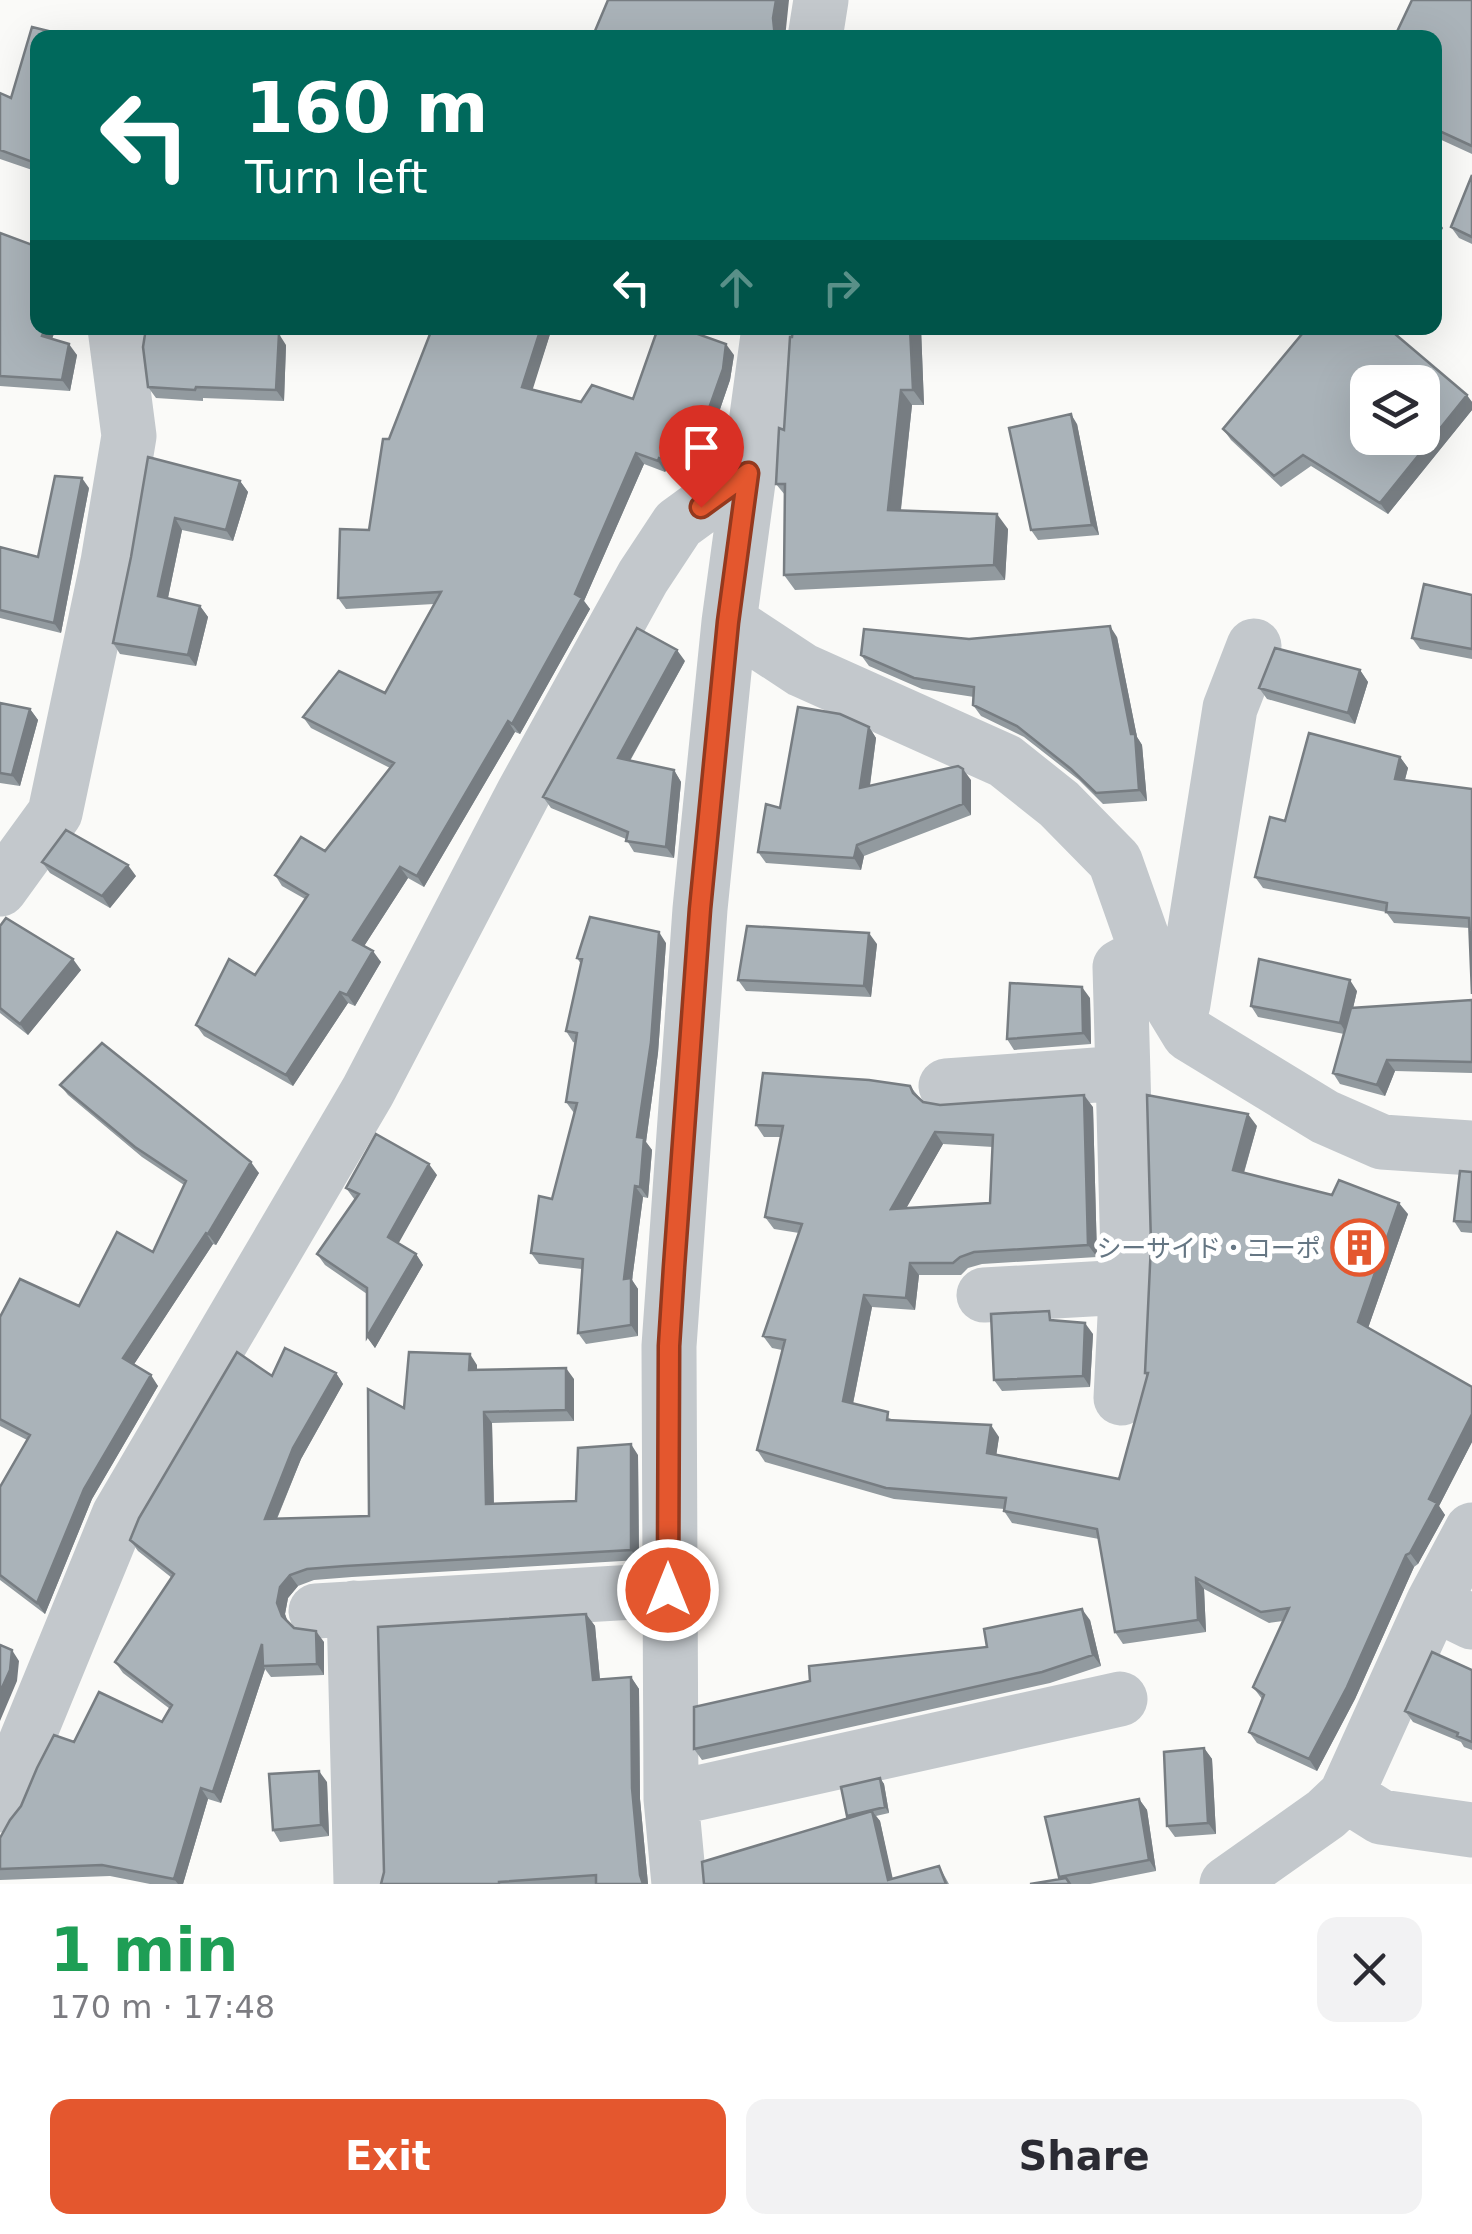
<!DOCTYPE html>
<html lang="en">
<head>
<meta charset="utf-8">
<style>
  :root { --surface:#fff; --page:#f2f2f3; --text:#2b2b33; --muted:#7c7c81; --accent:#e4572e }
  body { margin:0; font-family:"DejaVu Sans","Noto Sans JP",sans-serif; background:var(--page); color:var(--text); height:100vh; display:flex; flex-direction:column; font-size:38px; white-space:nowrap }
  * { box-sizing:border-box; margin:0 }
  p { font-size:32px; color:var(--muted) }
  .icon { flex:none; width:55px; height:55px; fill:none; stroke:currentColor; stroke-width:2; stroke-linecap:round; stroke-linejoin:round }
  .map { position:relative; height:1884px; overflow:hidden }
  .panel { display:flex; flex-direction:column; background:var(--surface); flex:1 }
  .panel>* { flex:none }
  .banner { position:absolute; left:30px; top:30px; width:1412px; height:305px; border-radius:20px; box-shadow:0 10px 40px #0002; background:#00695c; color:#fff; overflow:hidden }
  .fabs { position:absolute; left:1350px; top:365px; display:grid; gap:20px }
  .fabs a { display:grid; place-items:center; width:90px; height:90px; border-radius:20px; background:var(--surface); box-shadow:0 10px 40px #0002; font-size:50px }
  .pin { position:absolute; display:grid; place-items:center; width:85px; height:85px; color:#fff; margin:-102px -42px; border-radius:50% 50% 50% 0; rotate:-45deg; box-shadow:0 0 10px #0007 }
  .pin .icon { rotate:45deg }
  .me { position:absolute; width:110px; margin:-55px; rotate:0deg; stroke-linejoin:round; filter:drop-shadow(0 0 8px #0008) }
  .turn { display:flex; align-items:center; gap:35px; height:210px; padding:0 50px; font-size:45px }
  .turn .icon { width:130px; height:130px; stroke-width:2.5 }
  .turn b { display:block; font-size:70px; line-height:85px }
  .lanes { display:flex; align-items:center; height:95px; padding:0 50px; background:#0003; justify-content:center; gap:50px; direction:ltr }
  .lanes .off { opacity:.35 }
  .round { display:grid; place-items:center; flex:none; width:105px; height:105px; border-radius:20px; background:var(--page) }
  .head { display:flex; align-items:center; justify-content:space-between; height:170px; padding:0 50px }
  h1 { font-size:60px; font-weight:700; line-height:75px; color:#1e9e55 }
  .action { display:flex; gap:20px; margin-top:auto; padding:20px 50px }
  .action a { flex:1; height:115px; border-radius:20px; background:var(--accent); color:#fff; font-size:40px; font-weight:700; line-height:115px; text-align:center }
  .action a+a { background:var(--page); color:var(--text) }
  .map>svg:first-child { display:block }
</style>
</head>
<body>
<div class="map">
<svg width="1472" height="1884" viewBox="0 0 1472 1884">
  <rect width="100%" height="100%" fill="#fafaf8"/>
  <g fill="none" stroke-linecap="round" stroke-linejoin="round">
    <path stroke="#c3c8cc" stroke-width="55" d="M815,38L821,0
      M729,622L802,670L1005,761L1059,804L1115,861L1158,983L1189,1034L1325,1117L1382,1142L1472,1148
      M0,889L55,813L108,562L129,436L115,328
      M1179,1016L1183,1004L1230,708L1254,646
      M946,1086L1123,1073
      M984,1295L1126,1287
      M1121,1398L1128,1256L1120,967L1147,952
      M1433,1603L1472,1530
      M354,1608L361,1884
      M316,1611L668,1590
      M1346,1795L1381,1817L1472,1830
      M671,1799L1120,1699
      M0,1805L119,1515L368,1091L524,792L643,577L678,524L748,473
      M679,1884L671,1799L669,1346L700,909L729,622L769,328
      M1227,1884L1326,1814L1346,1795L1433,1603L1472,1622"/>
  </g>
  <path fill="#929a9f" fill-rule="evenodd" d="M1472,0V154L1435,137V38Z
    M38,38V172L0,159V93L11,98Z
    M1472,175V244L1459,238L1451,227Z
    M0,233L56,328L52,339L77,355L70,391L0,386Z
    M427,328H552L532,389L581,402L633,399L734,355L730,380L718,415L724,424L720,455L690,476L667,469L665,472L644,464L584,601L590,609L520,734L515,732L424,887L408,878L364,946L381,962L355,1006L348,1003L293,1086L204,1036L196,1025L255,975L305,899L282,886L275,875L325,851L390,768L311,728L303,717L385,693L434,604L346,609L338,598L369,530L389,439L431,333Z
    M793,328H921L924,405H912L901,510L1008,529L1005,580L795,590L784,575L785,495L776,484L784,430Z
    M1390,329L1472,402V410L1388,514L1311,466L1281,487L1231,440L1223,429Z
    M286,345L284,401L203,398V401L156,398L148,387Z
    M1077,424L1099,535L1038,540L1031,530Z
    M148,457L240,481L248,492L233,541L182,530L168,598L200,606L208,617L196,666L120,654L113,643L131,557Z
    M89,488L61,633L0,618V547L38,557Z
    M1472,595V659L1420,649L1412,638Z
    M1117,637L1137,737L1142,745L1147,801L1103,804L1079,780L1024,737L981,716L973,705L974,697L922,689L869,666L861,655L969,639Z
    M685,661L630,761L674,770L681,782L674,858L634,852L626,839L551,808L543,797Z
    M1360,670L1368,682L1355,724L1267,699L1259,688Z
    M0,703L30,709L38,720L20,786L0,783Z
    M869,727L876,738L870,786L971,780V815L864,856L861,870L766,863L758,852L780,808Z
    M1400,757L1408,768L1405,780L1472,789L1470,928L1394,923L1386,912L1263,888L1255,877L1285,821Z
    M42,862L136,876L110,908L50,873Z
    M0,926L81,970L28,1035L0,1013Z
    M666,943L658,1053L646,1142L652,1150L648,1198L643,1197L632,1280L638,1289V1336L586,1344L578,1333L582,1269L539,1264L531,1253L552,1199L574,1113L566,1102L576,1043L573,1042L566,1031L581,964L577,958Z
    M877,944L871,997L746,991L738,980Z
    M1357,991L1353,1008L1472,1000V1073L1395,1071L1385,1096L1340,1084L1333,1073L1344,1034L1258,1017L1251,1006Z
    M1090,998L1091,1044L1014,1050L1007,1039Z
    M60,1085L259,1173L216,1245L213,1244L134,1364L158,1386L92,1499L45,1614L0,1580V1487L27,1440L0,1426V1317L79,1306L153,1252L184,1185L142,1157L68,1095Z
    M910,1086L923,1102L940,1105L1093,1107L1097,1257L982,1264L968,1268L961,1275H919L915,1310L872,1307L853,1404L894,1420L999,1437L996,1455L1119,1479L1147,1377L1145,1373L1257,1126L1244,1173L1408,1214L1368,1328L1472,1387V1442L1439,1506L1445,1515L1418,1564L1414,1567L1355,1699L1317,1771L1257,1743L1249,1732L1262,1699L1253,1687L1283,1621L1269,1623L1204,1589L1206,1632L1123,1644L1115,1632L1099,1539L1012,1523L1004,1511V1509L894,1499L765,1462L757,1450L782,1350L772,1348L763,1336L799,1233L774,1229L765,1217L781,1137H764L756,1125ZM943,1144L993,1147L990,1203L906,1208Z
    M1472,1172V1233L1461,1232L1454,1221Z
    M437,1175L398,1243L416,1254L423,1265L375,1348L367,1337V1294L325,1265L317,1254L355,1200L346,1188Z
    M1055,1320L1093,1334L1090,1387L1002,1391L994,1380Z
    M477,1365V1370L574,1379V1421L492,1423L494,1503L576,1501L638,1455L639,1560L352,1577L314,1580L298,1586L288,1598L285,1614L288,1622L294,1628L324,1642V1675L271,1677L265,1669L221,1803L208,1799L183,1884H150L110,1876L0,1880V1838L74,1742L162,1722L170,1709L123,1673L115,1662L172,1578L138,1551L130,1540L272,1376L336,1373L343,1384L301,1459L277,1519L369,1516L404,1408Z
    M586,1614L595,1626L600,1679L631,1677L639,1689L640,1799L648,1884H381Z
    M1090,1620L1101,1666L1050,1683L702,1760L694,1749L987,1647Z
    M1472,1670V1750L1464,1747L1461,1742L1413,1722L1405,1711Z
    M1204,1748L1212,1759L1216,1834L1175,1837L1167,1826Z
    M880,1778L884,1784L889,1813L876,1816L880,1821L892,1879L939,1866L949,1884H704L702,1862L849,1818L841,1787Z
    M327,1782L329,1836L280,1842L273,1830Z
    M1139,1799L1147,1810L1156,1871L1090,1884H1030L1061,1879L1059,1877Z"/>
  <path fill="#777d82" d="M776,0H789L785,38H775L773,18Z
    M1436,217L1443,228L1435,244V219Z
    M45,328H56L49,347L42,336Z
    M541,328H552L530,398L522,387Z
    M910,328H921L924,405L913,390Z
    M279,334L286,345L284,401L276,390Z
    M69,344L77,355L70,391L62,380Z
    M726,344L734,355L730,380L718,415L724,424L720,455L713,444L708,411Z
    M901,390L912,405L899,525L888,510Z
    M1467,395L1472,402V410L1388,514L1380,503Z
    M1071,414L1077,424L1099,535L1092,525Z
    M636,453L644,464L584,601L590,609L520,734L512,724L575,594Z
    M659,458L667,469L665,472L658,461Z
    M82,478L89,488L61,633L54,623Z
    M240,481L248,492L233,541L226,530Z
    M997,514L1008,529L1005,580L994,565Z
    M175,518L182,530L166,607L158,596Z
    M200,606L208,617L196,666L188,655Z
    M1110,626L1117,637L1137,737L1142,745L1147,801L1139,790L1131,734Z
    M677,650L685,661L625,769L618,758Z
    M1360,670L1368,682L1355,724L1348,713Z
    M30,709L38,720L20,786L12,775Z
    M508,721L515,732L424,887L417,876Z
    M869,727L876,738L868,799L860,788Z
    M1400,757L1408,768L1402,790L1395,779Z
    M963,769L971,780V815L963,804Z
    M674,770L681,782L674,858L666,847Z
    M857,845L864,856L861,870L854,858Z
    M128,865L136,876L110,908L102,896Z
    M400,867L408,878L361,951L353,940Z
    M659,932L666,943L658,1053L646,1142L652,1150L648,1198L640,1187L637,1137Z
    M869,933L877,944L871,997L864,986Z
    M373,951L381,962L355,1006L347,995Z
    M73,959L81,970L28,1035L20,1024Z
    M1350,980L1357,991L1347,1034L1340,1023Z
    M1082,987L1090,998L1091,1044L1083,1033Z
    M340,992L348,1003L293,1086L286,1075Z
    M1387,1060L1395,1071L1385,1096L1377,1085Z
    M1084,1095L1093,1107L1097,1257L1088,1245Z
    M1248,1114L1257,1126L1241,1182L1233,1170Z
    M935,1132L943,1144L899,1221L891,1209Z
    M251,1162L259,1173L216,1245L208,1234Z
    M429,1164L437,1175L396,1248L388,1237Z
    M635,1186L643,1197L632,1280L638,1289V1336L631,1325L624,1279Z
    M1399,1203L1408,1214L1366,1334L1358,1322Z
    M206,1233L213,1244L131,1369L123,1358Z
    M416,1254L423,1265L375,1348L367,1337Z
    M910,1263L919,1275L915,1310L906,1298Z
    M864,1295L872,1307L851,1413L843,1401Z
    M1085,1323L1093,1334L1090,1387L1083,1376Z
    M470,1354L477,1365V1381L469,1370Z
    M566,1368L574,1379V1421L566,1410Z
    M336,1373L343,1384L301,1459L272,1530L265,1519L293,1448Z
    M151,1375L158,1386L92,1499L45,1614L37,1603L84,1489Z
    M484,1412L492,1423L494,1514L486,1504Z
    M1472,1414V1442L1439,1506L1445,1515L1418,1564L1410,1553L1429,1499Z
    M991,1425L999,1437L995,1464L987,1453Z
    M631,1444L638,1455L639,1560L631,1550Z
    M1406,1555L1414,1567L1355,1699L1317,1771L1309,1759Z
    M290,1575L298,1586L288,1598L285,1614L289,1627L282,1616L277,1603L280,1587Z
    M1196,1578L1204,1589L1206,1632L1198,1620Z
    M1082,1609L1090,1620L1101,1666L1093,1655Z
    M586,1614L595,1626L601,1691L593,1680Z
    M316,1631L324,1642V1675L317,1664Z
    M262,1644L263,1666L265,1669L221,1803L213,1792Z
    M12,1650L19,1661L17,1681L0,1721V1692Z
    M631,1677L639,1689L640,1799L648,1884H643L640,1875L632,1788Z
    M1204,1748L1212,1759L1216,1834L1208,1823Z
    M319,1771L327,1782L329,1836L321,1825Z
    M880,1778L884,1784L889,1813L885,1807Z
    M201,1788L208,1799L183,1884H178L174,1879Z
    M1139,1799L1147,1810L1156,1871L1149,1860Z
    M872,1811L880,1821L894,1884L888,1880Z"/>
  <path fill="#aab3b9" stroke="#777d82" stroke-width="2.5" fill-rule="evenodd" d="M608,0H776L773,18L775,38H592Z
    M1412,0H1472V146L1435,129V38H1394Z
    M32,27L77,38H38V164L0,150V93L11,98Z
    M1472,175V237L1451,227Z
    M0,233L38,247V328H45L42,336L69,344L62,380L0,376Z
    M146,328H224L279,334L276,390L196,387L195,390L148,387L143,347Z
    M427,328H541L522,387L581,402L592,385L633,399L658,328H681L726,344L723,369L708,411L717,413L713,444L683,465L659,458L658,461L636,453L575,594L582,598L512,724L508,721L417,876L400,867L353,940L373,951L347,995L340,992L286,1075L196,1025L229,959L255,975L308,895L275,875L301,837L325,851L394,763L303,717L339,671L385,693L441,592L338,598L340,529L369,530L383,439H389L432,329Z
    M793,328H910L913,390H901L888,510L997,514L994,565L784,575L785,484H776L779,428L784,430L790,337H792Z
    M1307,328H1388L1467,395L1380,503L1303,455L1274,476L1223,429ZM1368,382H1422V438H1368Z
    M1071,414L1092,525L1031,530L1009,428Z
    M148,457L240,481L226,530L175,518L158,596L200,606L188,655L113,643L131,557Z
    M55,476L82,478L54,623L0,610V547L38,557Z
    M1424,584L1472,595V649L1412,638Z
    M1110,626L1131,734H1135L1139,790L1096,793L1071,769L1017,726L973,705L974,687L914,678L861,655L864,629L969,639Z
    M637,628L677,650L618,758L674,770L666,847L626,841L628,832L543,797Z
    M1275,648L1360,670L1348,713L1259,688Z
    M0,703L30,709L12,775L0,773Z
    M798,707L840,714L869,727L860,788L958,766L963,769V804L857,845L854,858L758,852L766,804L780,808Z
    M1309,733L1400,757L1395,779L1472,789V994L1469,918L1386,912L1387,903L1255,877L1270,817L1285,821Z
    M66,830L128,865L102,896L42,862Z
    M590,917L659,932L651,1042L637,1137L644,1138L640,1187L635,1186L624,1279L631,1278V1325L578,1333L583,1259L531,1253L539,1196L552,1199L577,1103L566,1102L577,1033L566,1031L582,959L577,958Z
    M6,918L73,959L20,1024L0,1008V926Z
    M747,926L869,933L864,986L738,980Z
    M1259,959L1350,980L1340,1023L1251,1006Z
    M1010,983L1082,987L1083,1033L1007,1039Z
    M1472,1000V1062L1387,1060L1377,1085L1333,1073L1351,1008Z
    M102,1043L251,1162L208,1234L206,1233L123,1358L151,1375L84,1489L37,1603L0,1575V1487L30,1435L0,1419V1317L20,1279L79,1306L117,1232L153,1252L186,1181L135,1147L60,1085Z
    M763,1073L869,1080L910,1086L913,1093L923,1102L940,1105L1084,1095L1088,1245L974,1252L960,1257L953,1263H910L906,1298L864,1295L843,1401L888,1412L887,1420L991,1425L987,1453L1119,1479L1148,1373H1145L1151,1244L1147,1095L1248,1114L1233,1170L1332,1195L1339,1180L1399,1203L1358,1322L1472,1387V1414L1429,1499L1437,1503L1410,1553L1406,1555L1347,1687L1309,1759L1249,1732L1264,1695L1253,1687L1289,1608L1261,1612L1196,1578L1198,1620L1115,1632L1097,1529L1004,1511L1006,1498L886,1488L757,1450L785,1340L763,1336L802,1224L765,1217L783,1126L756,1125ZM935,1132L993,1135L990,1203L891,1209Z
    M376,1134L429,1164L388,1237L416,1254L367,1337V1288L317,1254L359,1194L346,1188Z
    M1460,1171L1472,1172V1222L1454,1221Z
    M1049,1311L1050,1320L1085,1323L1083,1376L994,1380L991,1314Z
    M285,1348L336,1373L293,1448L265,1519L369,1516L368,1389L404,1408L409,1352L470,1354L469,1370L566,1368V1410L484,1412L486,1504L576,1501L578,1448L631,1444V1550L345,1566L307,1569L290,1575L280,1587L277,1603L282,1616L294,1628L316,1631L317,1664L263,1666L262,1644L213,1792L201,1788L174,1879L102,1865L0,1869V1838L10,1820L21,1806L37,1768L54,1735L74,1742L99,1692L162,1722L172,1705L115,1662L174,1574L130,1540L139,1518L237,1352L272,1376Z
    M1082,1609L1093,1655L1042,1672L694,1749V1707L810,1681L809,1666L987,1647L984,1629Z
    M586,1614L593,1680L631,1677L632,1788L640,1875L643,1884H596V1875L499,1882V1884H381L384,1872L378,1627Z
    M0,1645L12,1650L10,1670L0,1692Z
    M1432,1652L1472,1670V1742L1457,1736L1458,1733L1405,1711Z
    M1204,1748L1208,1823L1167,1826L1164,1752Z
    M319,1771L321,1825L273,1830L269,1774Z
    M880,1778L885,1807L847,1816L841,1787Z
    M1139,1799L1149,1860L1059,1877L1045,1817Z
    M872,1811L888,1880L939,1866L946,1884H704L702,1862Z
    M1066,1878L1070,1884H1030Z"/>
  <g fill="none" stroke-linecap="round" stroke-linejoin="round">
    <defs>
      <path id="route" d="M668,1590L669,1346L674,1267L700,909L728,622L748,473L701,507"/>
    </defs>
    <use href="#route" stroke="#94391e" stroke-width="25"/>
    <use href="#route" stroke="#e4572e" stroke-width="18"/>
  </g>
  <defs>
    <symbol id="building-ring" viewBox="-11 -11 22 22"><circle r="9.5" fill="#fff" stroke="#e4572e" stroke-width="1.5"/><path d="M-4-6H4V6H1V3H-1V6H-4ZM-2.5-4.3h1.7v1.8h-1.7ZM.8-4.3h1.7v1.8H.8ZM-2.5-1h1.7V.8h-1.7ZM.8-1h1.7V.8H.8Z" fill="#e4572e"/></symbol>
  </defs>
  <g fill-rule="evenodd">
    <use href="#building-ring" x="1328" y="1216" width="63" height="63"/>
  </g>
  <g text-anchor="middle" stroke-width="10" stroke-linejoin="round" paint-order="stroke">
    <g font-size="25" fill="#657683" stroke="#fff" text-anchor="end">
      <text x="1321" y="1257">シーサイド・コーポ</text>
    </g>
  </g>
</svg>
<div class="fabs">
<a><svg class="icon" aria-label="layers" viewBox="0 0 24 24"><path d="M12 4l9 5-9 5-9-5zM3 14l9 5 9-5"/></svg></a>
</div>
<div class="pin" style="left:701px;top:507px;background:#d93025"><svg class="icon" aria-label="arrive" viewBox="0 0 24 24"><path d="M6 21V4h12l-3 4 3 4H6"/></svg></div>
<svg class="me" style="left:668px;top:1590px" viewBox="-20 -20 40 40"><circle r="17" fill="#e4572e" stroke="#fff" stroke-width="3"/><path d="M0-11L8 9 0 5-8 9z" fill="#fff"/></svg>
<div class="banner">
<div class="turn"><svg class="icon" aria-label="left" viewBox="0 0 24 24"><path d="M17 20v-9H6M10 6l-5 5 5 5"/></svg><div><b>160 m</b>Turn left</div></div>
<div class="lanes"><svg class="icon" aria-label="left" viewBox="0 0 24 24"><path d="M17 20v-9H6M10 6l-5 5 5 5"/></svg><svg class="icon off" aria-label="ahead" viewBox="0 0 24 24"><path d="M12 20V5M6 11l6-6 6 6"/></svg><svg class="icon off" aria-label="right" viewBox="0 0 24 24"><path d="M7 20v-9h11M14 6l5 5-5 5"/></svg></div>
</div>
</div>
<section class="panel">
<div class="head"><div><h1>1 min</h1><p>170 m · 17:48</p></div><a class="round"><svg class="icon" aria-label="close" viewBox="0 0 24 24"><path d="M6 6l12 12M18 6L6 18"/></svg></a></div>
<div class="action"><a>Exit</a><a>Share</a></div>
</section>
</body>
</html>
